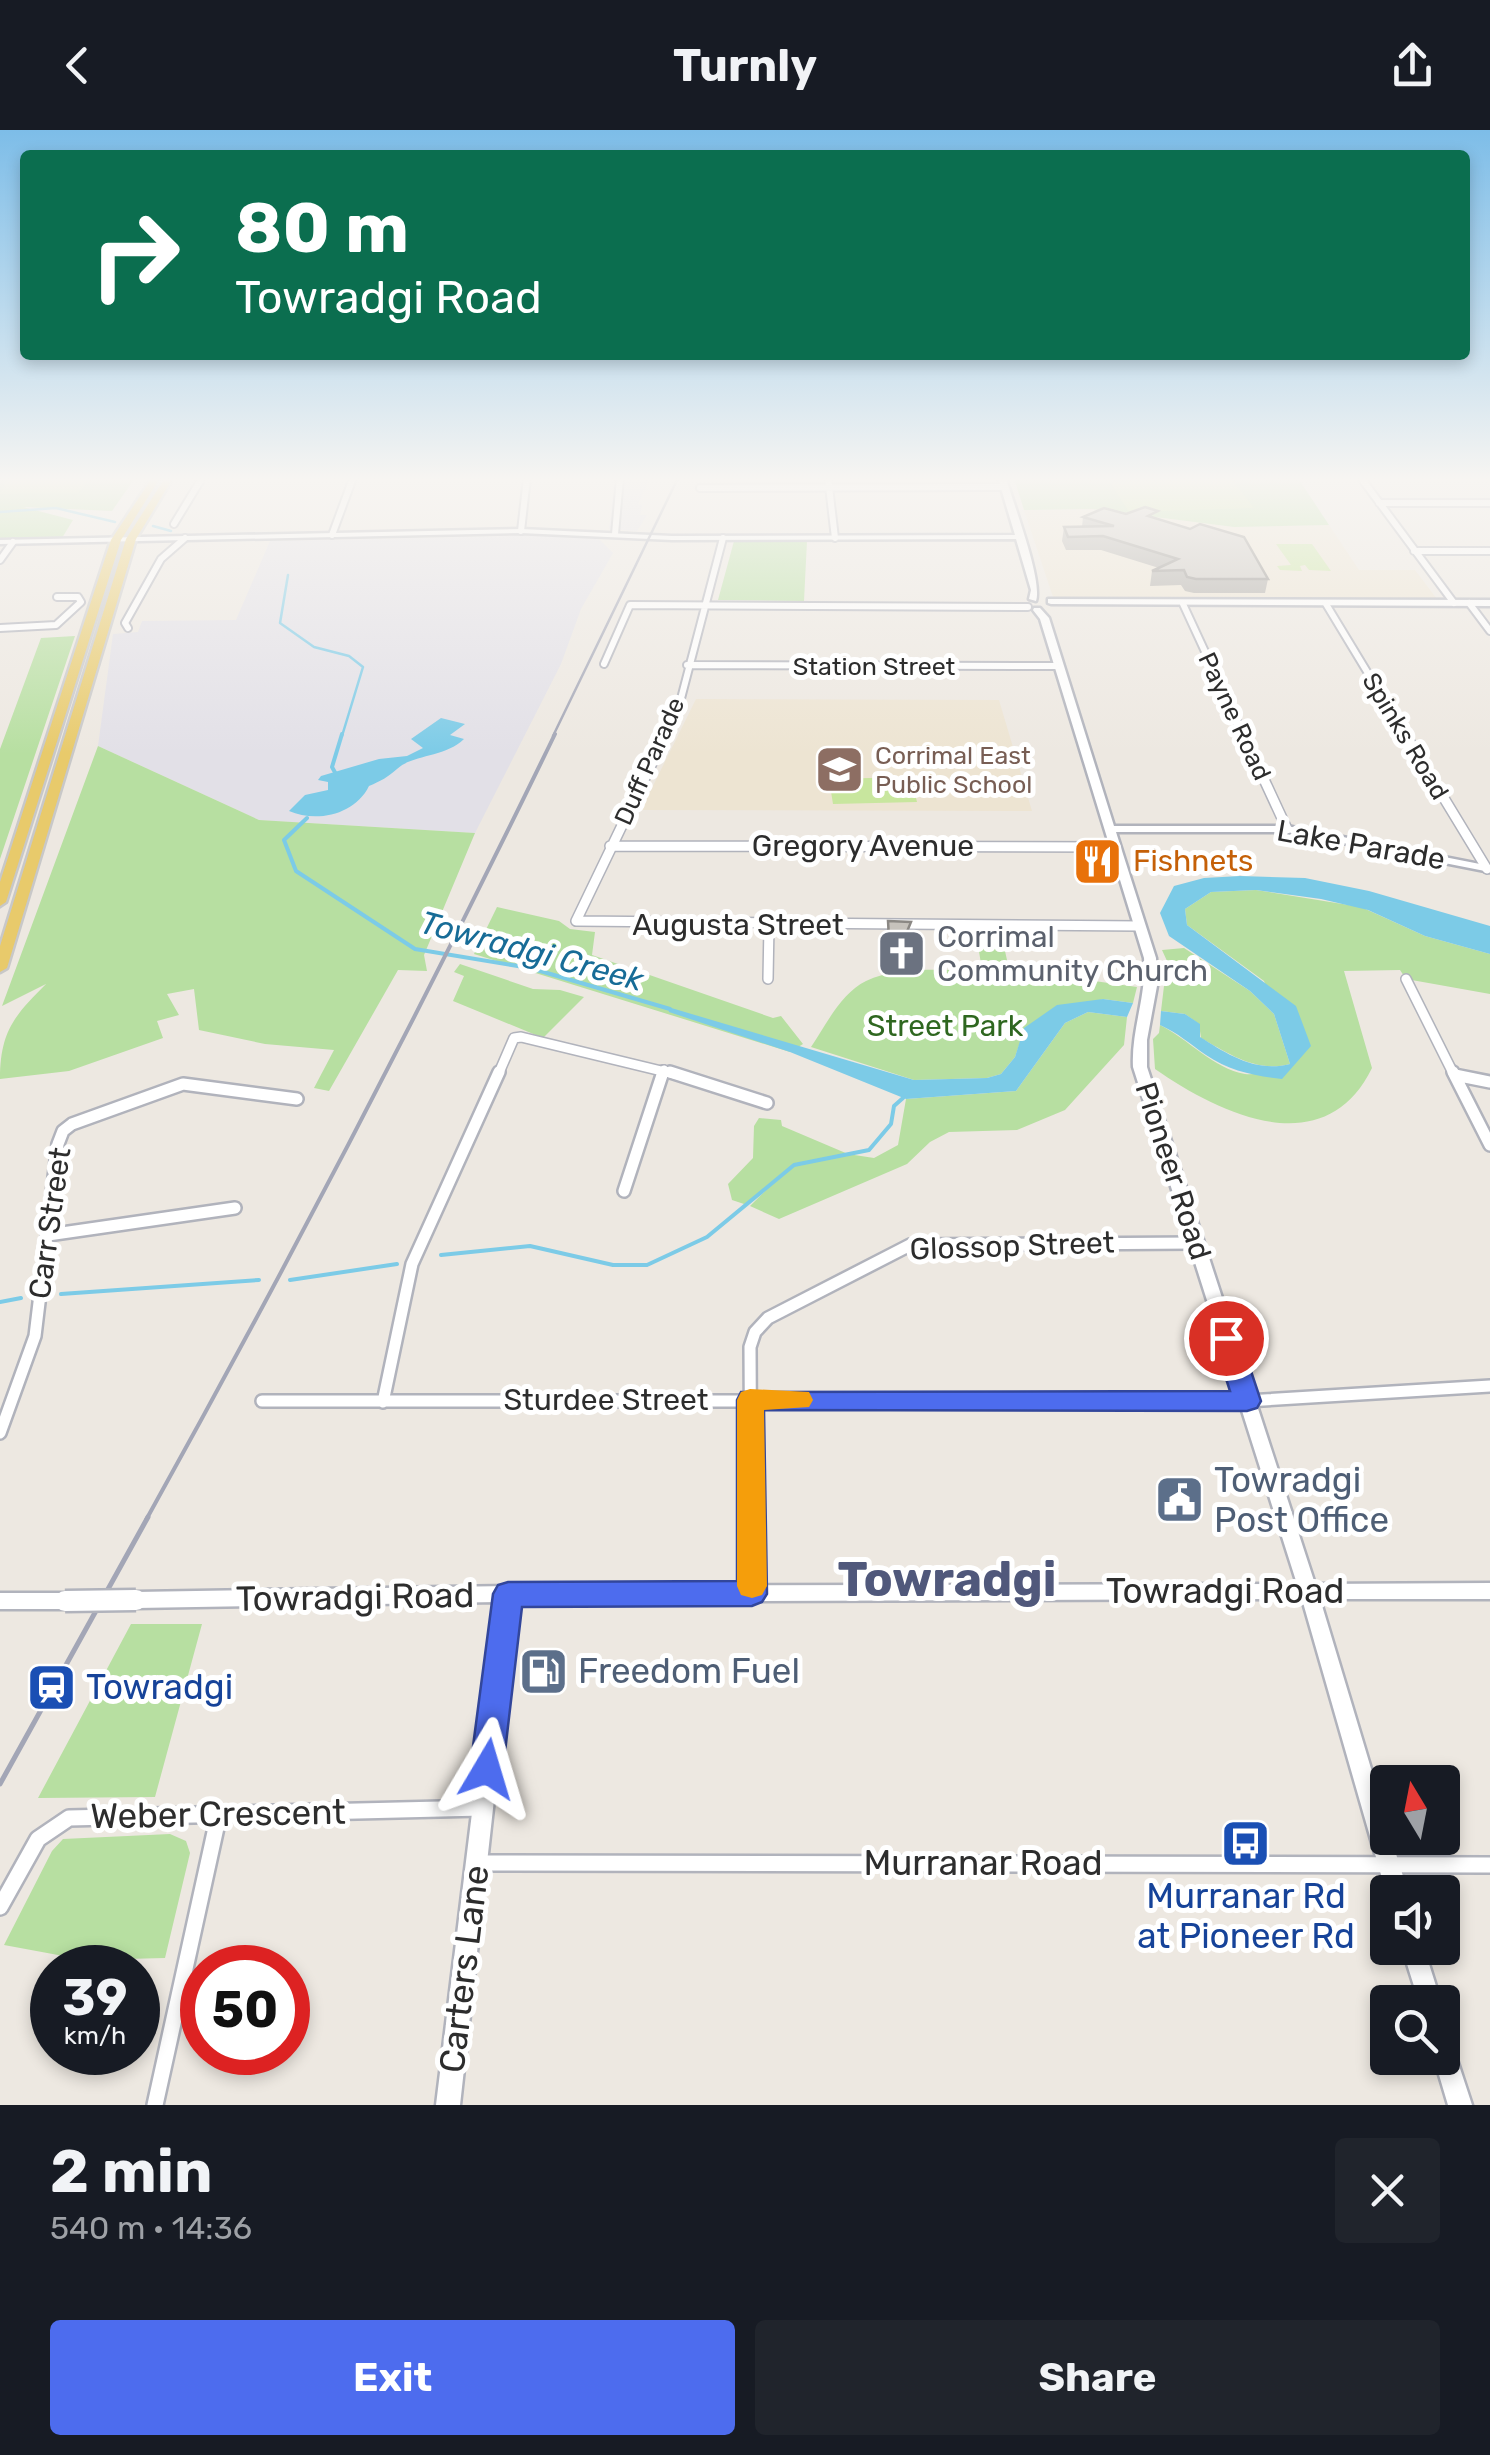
<!DOCTYPE html>
<html lang="en">
<head>
<meta charset="utf-8">
<style>
  :root { --surface:#171b24; --page:#20242c; --text:#f1f3f6; --muted:#9ea1a6; --accent:#4d6cee }
  body { margin:0; font-family:Rubik,sans-serif; background:var(--page); color:var(--text); height:100vh; display:flex; flex-direction:column; font-size:38px; white-space:nowrap }
  * { box-sizing:border-box; margin:0 }
  p { font-size:32px; color:var(--muted) }
  .icon { flex:none; width:55px; height:55px; fill:none; stroke:currentColor; stroke-width:2; stroke-linecap:round; stroke-linejoin:round }
  .map { position:relative; height:1975px; overflow:hidden }
  .details { display:flex; flex-direction:column; background:var(--surface); flex:1 }
  .details>* { flex:none }
  .hud { position:absolute; left:20px; top:20px; width:1450px; height:210px; border-radius:10px; box-shadow:0 5px 15px #0003; background:#0b6e4f; color:#fff; overflow:hidden }
  .needle { width:65px; rotate:350deg }
  .controls { position:absolute; left:1370px; top:1635px; display:grid; gap:20px }
  .controls a { display:grid; place-items:center; width:90px; height:90px; border-radius:10px; background:var(--surface); box-shadow:0 5px 15px #0003; font-size:50px }
  .speed { position:absolute; left:30px; top:1815px; display:flex; gap:20px; font-size:50px; font-weight:700; text-align:center }
  .speed>* { display:grid; place-content:center; width:130px; height:130px; border-radius:50%; background:var(--surface); box-shadow:0 5px 15px #0003; line-height:1 }
  .speed small { font-size:25px; font-weight:400 }
  .speed .limit { border:15px solid #d22; background:#fff; color:#111 }
  .pin { position:absolute; display:grid; place-items:center; width:85px; height:85px; color:#fff; margin:-42px; border:5px solid #fff; border-radius:50%; box-shadow:0 2px 10px #0007 }
  .me { position:absolute; width:110px; margin:-55px; rotate:7deg; stroke-linejoin:round; filter:drop-shadow(0 0 8px #0008) }
  .turn { display:flex; align-items:center; gap:35px; height:210px; padding:0 50px; font-size:45px }
  .turn .icon { width:130px; height:130px; stroke-width:2.5 }
  .turn b { display:block; font-size:70px; line-height:85px }
  .round { display:grid; place-items:center; flex:none; width:105px; height:105px; border-radius:10px; background:var(--page) }
  .head { display:flex; align-items:center; justify-content:space-between; height:170px; padding:0 50px }
  h1 { font-size:60px; font-weight:700; line-height:75px }
  .cta { display:flex; gap:20px; margin-top:auto; padding:20px 50px }
  .cta a { flex:1; height:115px; border-radius:10px; background:var(--accent); color:#fff; font-size:40px; font-weight:700; line-height:115px; text-align:center }
  .cta a+a { background:var(--page); color:var(--text) }
  header { display:flex; justify-content:space-between; align-items:center; height:130px; padding:0 50px; background:var(--surface); font-size:45px; font-weight:700 }
  .map>svg:first-child { display:block }
</style>
</head>
<body>
<header><svg class="icon" aria-label="back" viewBox="0 0 24 24"><path d="M15 5l-7 7 7 7"/></svg>Turnly<svg class="icon" aria-label="share" viewBox="0 0 24 24"><path d="M12 15V3M7 8l5-5 5 5M5 13v7h14v-7"/></svg></header>
<div class="map">
<svg width="1490" height="1975" viewBox="0 0 1490 1975">
  <rect width="100%" height="100%" fill="#ede8e1"/>
  <path fill="#e2e0e7" d="M615,349H650L638,374L642,375L640,385H647L637,401L609,399Z
    M552,405L597,407L613,423L581,479L561,534L475,703L259,690L98,616L113,504L138,502L142,491L236,490L270,411Z"/>
  <path fill="#ede4d2" d="M1092,379L1234,397L1329,395L1359,440H1415L1437,469L1053,467L1024,380Z
    M696,569L999,570L1032,681L641,680Z"/>
  <path fill="#b7dfa1" d="M0,348H135L112,381L23,377L73,390L62,408L0,409Z
    M1014,348H1298L1329,395L1234,397L1092,379L1024,380Z
    M734,411H807L804,471L718,470Z
    M75,506L0,729V619L41,508Z
    M98,616L259,690L475,703L424,825L427,841L398,840L329,961L314,958L334,920L265,914L199,900L194,859L167,864L179,885L157,891L163,908L69,941L0,949C0,901 15,885 46,854L2,876Z
    M1256,760L1361,777L1425,806L1490,824V864L1406,849L1400,840L1344,841L1372,938C1325,1034 1221,985 1155,939L1153,909L1159,903L1160,895C1187,908 1214,939 1245,944C1258,946 1280,937 1293,934L1264,851L1187,795L1185,779L1211,762Z
    M497,777L559,791L570,799L595,802L592,825L773,888L781,886L803,914L790,922L474,824Z
    M976,803H1001L1009,839L1137,857L1133,873L1103,869L1025,898L1015,927L1001,944L987,948L914,950L811,917C826,895 841,863 866,851C898,835 948,841 982,840Z
    M1184,818L1250,861L1274,884L1290,934C1257,943 1229,924 1201,908L1199,894L1185,884L1161,881L1167,831L1162,820Z
    M460,834L533,859L560,860L584,867L543,908L453,871L464,846L454,842Z
    M1088,882L1127,887L1124,915L1065,980L1017,1000L949,1002L930,1012L907,1034L779,1089L750,1076L768,1058L747,1075L732,1070L728,1054L753,1028L754,996L759,988L781,990L782,996L848,1024L874,1028L898,1015L906,969L1016,961L1065,893Z
    M131,1494H202L155,1667L38,1668Z
    M170,1704L186,1711L190,1723L165,1828L85,1830L4,1815L52,1721L63,1709Z"/>
  <path fill="#c8e69e" d="M8,348H90L78,363L0,364Z
    M1231,349L1254,378L1129,382L1110,352Z
    M1276,414H1312L1331,441L1309,440L1305,435L1300,436L1302,441L1280,440L1277,436L1291,435Z
    M911,647L917,672L833,674L829,649Z"/>
  <path fill="#7ccbe7" d="M441,588L465,594L450,605L464,609C444,628 413,624 397,639C388,647 381,651 369,656C355,685 316,693 289,681L305,665L328,660V652L318,650L321,646L379,629L407,626L423,618L411,609Z
    M1240,746L1305,748L1369,761L1490,796V824L1425,806L1368,780L1321,769L1256,760L1211,762L1185,779L1187,795L1296,876L1311,916L1282,949C1255,946 1229,941 1206,925C1190,914 1178,903 1160,895L1161,881L1185,884L1200,894V907C1227,924 1256,943 1290,934L1274,884L1250,861L1169,806L1160,783L1174,756L1204,748Z
    M1103,869L1133,873L1127,887L1088,882L1065,893L1016,961L906,969L790,922L669,882L668,877L914,950L987,948L1001,944L1015,927L1024,898L1057,875Z"/>
  <g fill="none" stroke-linecap="round" stroke-linejoin="round">
    <path stroke="#7ccbe7" stroke-width="2.5" d="M0,382L56,378L115,392
      M153,396L171,401
      M288,445L280,493L314,517L349,526L363,537L342,606"/>
    <path stroke="#7ccbe7" stroke-width="4" d="M337,646L332,637L342,604
      M307,688L284,710L296,741L415,819L530,838L670,879
      M441,1125L530,1116L613,1135H647L707,1107L794,1035L869,1020L891,994L894,976L903,968
      M290,1150L397,1134
      M61,1164L259,1150
      M0,1172L21,1168"/>
    <defs>
      <path id="street-far3" d="M828,348L835,408
        M1361,348L1454,473
        M700,358L1005,357
        M1379,373H1490
        M174,394L202,348
        M521,401L527,348
        M615,404L620,348
        M332,405L353,348
        M1414,421H1490
        M0,430L13,412
        M1469,473L1490,501
        M1183,474L1244,606
        M1326,474L1406,606
        M0,498L56,495L81,472L78,467H57
        M128,498L125,493L161,429L185,408
        M604,534L630,475L1028,477
        M687,535L1060,536
        M665,606L678,580L723,408"/>
      <path id="street-far2" d="M666,604L576,791L1140,796
        M1243,604L1287,699
        M1405,604L1487,739
        M610,716L1116,717
        M768,849L769,795
        M1406,849L1454,945
        M498,945L514,908L521,907L678,945
        M663,945L664,940"/>
      <path id="street-far1" d="M670,942L767,973
        M1453,942L1490,1015
        M1455,945L1490,952
        M624,1061L663,942
        M48,1105L235,1078
        M262,1271H1247L1490,1256
        M383,1272L412,1134L499,942
        M0,1303L35,1206L58,1014L63,1001L72,994L183,954L297,969
        M751,1390L750,1217L755,1202L768,1188L910,1115L1195,1113"/>
      <path id="street" d="M751,1387L752,1463
        M477,1733L1490,1735
        M0,1777L38,1709L69,1688L482,1678
        M155,1975L219,1684"/>
      <path id="secondary" d="M998,348H1006C1013,373 1043,451 1036,471L1029,469L1031,460L1016,409L672,410L521,403L0,414V410L521,399L672,406L1015,405Z
        M1048,469L1490,470V476L1051,474L1048,473Z
        M1034,478H1040L1049,488L1114,696H1287L1490,736V742L1287,702H1116L1156,828L1157,856L1147,910V937L1315,1454L1490,1453V1469H1320L1388,1695V1708H1391L1408,1762H1388V1764L1386,1762L1302,1469L516,1472L460,1975H436L498,1472L136,1478L130,1475L127,1470L130,1465L136,1462L508,1456L1297,1454L1133,937C1131,900 1147,865 1144,828L1040,489L1033,480Z
        M0,1463H65L71,1466L74,1471L71,1476L65,1479H0Z
        M1402,1818H1424L1441,1872H1419Z
        M1442,1905L1450,1908L1472,1975H1448L1434,1928H1442Z"/>
      <path id="primary" d="M152,348H160L121,410L6,772L0,776V752L111,410Z
        M165,348H173L136,409L7,838L0,842V816L126,409Z"/>
    </defs>
    <use href="#street-far3" stroke="#b1b3bc" stroke-width="10"/>
    <use href="#street-far2" stroke="#b1b3bc" stroke-width="12"/>
    <use href="#street-far1" stroke="#b1b3bc" stroke-width="16"/>
    <use href="#street" stroke="#b1b3bc" stroke-width="20"/>
    <use href="#secondary" stroke="#b1b3bc" stroke-width="5"/>
    <use href="#primary" stroke="#c8c8c8" stroke-width="5"/>
    <use href="#street-far3" stroke="#fff" stroke-width="6"/>
    <use href="#street-far2" stroke="#fff" stroke-width="9"/>
    <use href="#street-far1" stroke="#fff" stroke-width="11"/>
    <use href="#street" stroke="#fff" stroke-width="15"/>
    <use href="#secondary" fill="#fff" fill-rule="evenodd"/>
    <use href="#primary" fill="#e8ca6b" fill-rule="evenodd"/>
    <path stroke="#a3a6b6" stroke-width="2.5" d="M553,606L678,348"/>
    <path stroke="#a3a6b6" stroke-width="4" d="M146,1390C290,1131 426,870 555,604"/>
    <path stroke="#a3a6b6" stroke-width="5" d="M0,1654L148,1387"/>
    <defs>
      <path id="secondary-bridge" d="M65,1471L136,1470"/>
    </defs>
    <use href="#secondary-bridge" stroke="#b1b3bc" stroke-width="25" stroke-linecap="butt"/>
    <use href="#secondary-bridge" stroke="#fff" stroke-width="20"/>
  </g>
  <path fill="#aaa7a2" d="M1126,384L1157,389L1268,449L1265,463H1194L1185,461L1181,455L1150,456L1152,441L1159,438L1101,420H1066L1062,411L1064,397H1082L1083,387Z
    M1092,714L1107,724L1106,736L1093,735L1090,725Z
    M888,791L910,804L919,824L918,842H889L887,809Z
    M1165,1350L1199,1364L1196,1377H1166L1162,1363Z"/>
  <path fill="#c6c2bc" stroke="#8b8884" stroke-width="2.5" d="M1145,377L1158,381L1148,386L1190,399L1200,394L1244,407L1268,449H1196L1187,447L1184,440L1152,441L1178,429L1103,406L1068,407L1064,397L1114,396L1083,387L1104,378L1126,384Z
    M1092,714H1105L1107,724H1095Z
    M888,791L911,792L906,804H916L919,824H890Z
    M1165,1350H1195L1199,1364L1169,1365Z"/>
  <linearGradient id="sky" x2="0" y2="1"><stop stop-color="#7dbde8"/><stop offset="0.56" stop-color="#f7f5f2"/><stop offset="1" stop-color="#f7f5f2" stop-opacity="0"/></linearGradient>
  <rect width="1490" height="624" fill="url(#sky)"/>
  <path fill="#4d6cee" stroke="#32469b" stroke-width="2.5" d="M1226,1198L1236,1201L1240,1208L1261,1271L1257,1278L1247,1281L764,1280L767,1464L762,1472L752,1476L522,1477L503,1639L498,1650L487,1654L475,1650L470,1639L493,1464L498,1455L508,1452L737,1451V1270L741,1262L1230,1261L1213,1208L1217,1201Z"/>
  <path fill="#f59e0b" d="M750,1259L809,1262L813,1270L809,1277L764,1280L767,1456L762,1465L752,1468L741,1465L737,1456V1270L741,1262Z"/>
  <defs>
    <symbol id="school-square" viewBox="-11 -11 22 22"><rect x="-9" y="-9" width="18" height="18" rx="4" fill="#8d6e63" stroke="#fff"/><path d="M0-5L7-2L0 1L-7-2ZM-4 1L0 2.5L4 1V4Q0 6-4 4Z" fill="#fff"/></symbol>
    <symbol id="restaurant-square" viewBox="-11 -11 22 22"><rect x="-9" y="-9" width="18" height="18" rx="4" fill="#e8710a" stroke="#fff"/><path d="M-5-6h1v4h1v-4h1v4h1v-4h1v5L-1.5 .5V6h-2V.5L-5-1ZM5-6V6H3V1.5H1.5Q1.5-4 5-6Z" fill="#fff"/></symbol>
    <symbol id="church-square" viewBox="-11 -11 22 22"><rect x="-9" y="-9" width="18" height="18" rx="4" fill="#6b7280" stroke="#fff"/><path d="M-1.2-6h2.4v3.5h3.3v2.4h-3.3V6h-2.4V-.1h-3.3v-2.4h3.3Z" fill="#fff"/></symbol>
    <symbol id="civic-square" viewBox="-11 -11 22 22"><rect x="-9" y="-9" width="18" height="18" rx="4" fill="#5c6f8a" stroke="#fff"/><path d="M-.6-6.5H3V-4.5H.6V-3L4-1V1h2V6H-6V1h2V-1L-.6-3ZM-1.2 2.5V6h2.4V2.5Z" fill="#fff"/></symbol>
    <symbol id="fuel-square" viewBox="-11 -11 22 22"><rect x="-9" y="-9" width="18" height="18" rx="4" fill="#5c6f8a" stroke="#fff"/><path d="M-5.5-6h7V0h2V4h1.3V-2.5L3-4.5l.8-.8L6-3V5H2.5V1h-1V6h-7ZM-4.2-4.7v3.2H.2V-4.7Z" fill="#fff"/></symbol>
    <symbol id="station-square" viewBox="-11 -11 22 22"><rect x="-9" y="-9" width="18" height="18" rx="4" fill="#1a4fb4" stroke="#fff"/><path d="M-3-6H3Q5-6 5-4V2Q5 4 3 4L4.5 6H3L1.5 4h-3L-3 6H-4.5L-3 4Q-5 4-5 2V-4Q-5-6-3-6ZM-3.5-4v3h7v-3ZM-3.5 1v1.5H-2V1ZM2 1v1.5H3.5V1Z" fill="#fff"/></symbol>
    <symbol id="bus-square" viewBox="-11 -11 22 22"><rect x="-9" y="-9" width="18" height="18" rx="4" fill="#1a4fb4" stroke="#fff"/><path d="M-5-6H5V4H4V6H2V4H-2V6H-4V4H-5ZM-3.5-4V0h7V-4ZM-3.5 1.2v1.5H-2V1.2ZM2 1.2v1.5H3.5V1.2Z" fill="#fff"/></symbol>
  </defs>
  <g fill-rule="evenodd">
    <use href="#school-square" x="812" y="612" width="55" height="55"/>
    <use href="#restaurant-square" x="1070" y="704" width="55" height="55"/>
    <use href="#church-square" x="874" y="796" width="55" height="55"/>
    <use href="#civic-square" x="1152" y="1342" width="55" height="55"/>
    <use href="#fuel-square" x="516" y="1514" width="55" height="55"/>
    <use href="#station-square" x="24" y="1530" width="55" height="55"/>
    <use href="#bus-square" x="1218" y="1686" width="55" height="55"/>
  </g>
  <g text-anchor="middle" stroke-width="10" stroke-linejoin="round" paint-order="stroke">
    <g font-size="25" fill="#2d2d2d" stroke="#fff">
      <text x="874" y="545">Station Street</text>
      <text transform="translate(1235 586) rotate(65)" y="9">Payne Road</text>
      <text transform="translate(1406 606) rotate(59)" y="9">Spinks Road</text>
      <text transform="translate(649 631) rotate(-66)" y="9">Duff Parade</text>
    </g>
    <g font-size="25" fill="#785e54" stroke="#fff" text-anchor="start">
      <text x="875" y="634">Corrimal East<tspan x="875" dy="29">Public School</tspan></text>
    </g>
    <g font-size="30" fill="#2d2d2d" stroke="#fff">
      <text transform="translate(1361 715) rotate(10)" y="10">Lake Parade</text>
      <text x="863" y="726">Gregory Avenue</text>
      <text x="738" y="805">Augusta Street</text>
      <text transform="translate(1173 1041) rotate(72)" y="10">Pioneer Road</text>
      <text transform="translate(50 1093) rotate(-82)" y="10">Carr Street</text>
      <text transform="translate(1012 1116) rotate(-2)" y="10">Glossop Street</text>
      <text x="606" y="1280">Sturdee Street</text>
    </g>
    <g font-size="30" fill="#c56008" stroke="#fff" text-anchor="start">
      <text x="1133" y="741">Fishnets</text>
    </g>
    <g font-size="30" fill="#5b616d" stroke="#fff" text-anchor="start">
      <text x="937" y="817">Corrimal<tspan x="937" dy="34">Community Church</tspan></text>
    </g>
    <g font-size="30" fill="#2f6720" stroke="#fff">
      <text x="945" y="906">Street Park</text>
    </g>
    <g font-size="32" font-style="italic" fill="#176c97" stroke="#fff">
      <text transform="translate(532 821) rotate(15)" y="11">Towradgi Creek</text>
    </g>
    <g font-size="35" fill="#4e5e75" stroke="#fff" text-anchor="start">
      <text x="1214" y="1362">Towradgi<tspan x="1214" dy="40">Post Office</tspan></text>
      <text x="578" y="1553">Freedom Fuel</text>
    </g>
    <g font-size="35" fill="#2d2d2d" stroke="#fff">
      <text x="1225" y="1473">Towradgi Road</text>
      <text transform="translate(355 1467) rotate(-1)" y="12">Towradgi Road</text>
      <text transform="translate(218 1684) rotate(-1)" y="12">Weber Crescent</text>
      <text x="983" y="1745">Murranar Road</text>
      <text transform="translate(464 1839) rotate(-83)" y="12">Carters Lane</text>
    </g>
    <g font-size="35" fill="#164399" stroke="#fff" text-anchor="start">
      <text x="86" y="1569">Towradgi</text>
      <text x="1246" y="1778" text-anchor="middle">Murranar Rd<tspan x="1246" dy="40">at Pioneer Rd</tspan></text>
    </g>
    <g font-size="48" font-weight="bold" fill="#50587b" stroke="#fff">
      <text x="947" y="1466">Towradgi</text>
    </g>
  </g>
</svg>
<div class="controls">
<a><svg class="needle" viewBox="-14 -14 28 28"><path d="M0-13l5 13h-10z" fill="#e53935"/><path d="M0 13l5-13h-10z" fill="#9ea1a6"/></svg></a>
<a><svg class="icon" aria-label="sound" viewBox="0 0 24 24"><path d="M4 9h4l5-4v14l-5-4H4zM17 9q2 3 0 6"/></svg></a>
<a><svg class="icon" aria-label="search" viewBox="0 0 24 24"><circle cx="10" cy="10" r="6"/><path d="M15 15l6 6"/></svg></a>
</div>
<div class="speed"><div>39<small>km/h</small></div><div class="limit">50</div></div>
<div class="pin" style="left:1226px;top:1208px;background:#d93025"><svg class="icon" aria-label="arrive" viewBox="0 0 24 24"><path d="M6 21V4h12l-3 4 3 4H6"/></svg></div>
<svg class="me" style="left:487px;top:1639px" viewBox="-20 -20 40 40"><path d="M0-17L14 15 0 8-14 15z" fill="#4d6cee" stroke="#fff" stroke-width="4"/></svg>
<div class="hud">
<div class="turn"><svg class="icon" aria-label="right" viewBox="0 0 24 24"><path d="M7 20v-9h11M14 6l5 5-5 5"/></svg><div><b>80 m</b>Towradgi Road</div></div>
</div>
</div>
<section class="details">
<div class="head"><div><h1>2 min</h1><p>540 m · 14:36</p></div><a class="round"><svg class="icon" aria-label="close" viewBox="0 0 24 24"><path d="M6 6l12 12M18 6L6 18"/></svg></a></div>
<div class="cta"><a>Exit</a><a>Share</a></div>
</section>
</body>
</html>
